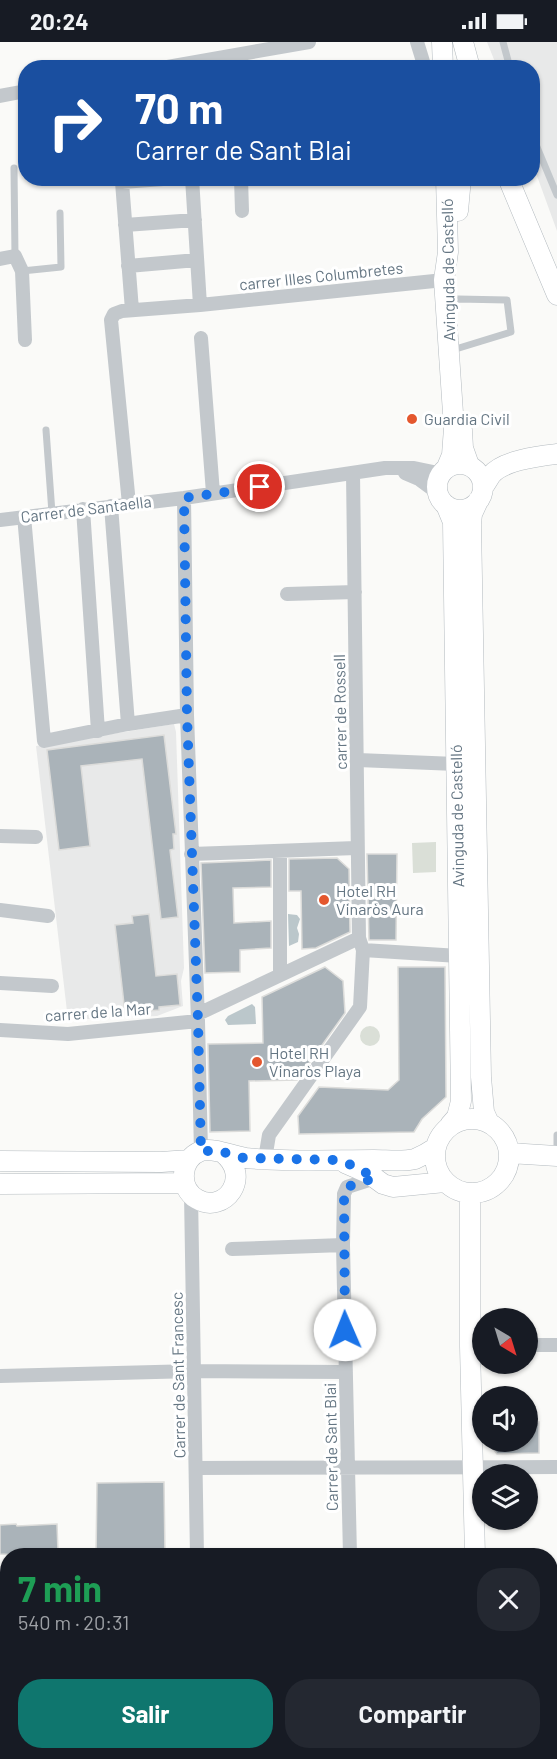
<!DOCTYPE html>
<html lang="es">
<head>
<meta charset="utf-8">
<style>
  :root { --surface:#171b24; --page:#242831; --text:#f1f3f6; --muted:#9ea1a6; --accent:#0f766e }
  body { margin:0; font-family:Barlow,sans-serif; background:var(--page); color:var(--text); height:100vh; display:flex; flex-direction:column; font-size:22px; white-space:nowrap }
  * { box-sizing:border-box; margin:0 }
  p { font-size:20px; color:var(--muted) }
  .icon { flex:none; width:33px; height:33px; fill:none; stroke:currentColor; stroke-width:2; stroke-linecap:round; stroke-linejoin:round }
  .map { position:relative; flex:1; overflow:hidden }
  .panel { position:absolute; left:0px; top:1506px; width:558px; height:212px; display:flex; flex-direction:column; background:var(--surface); border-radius:24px 24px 0 0; box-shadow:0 2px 4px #0004 }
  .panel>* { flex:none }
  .top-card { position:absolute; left:18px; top:18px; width:522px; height:126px; border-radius:24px; box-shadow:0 2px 4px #0004; background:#1a4fa0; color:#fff; overflow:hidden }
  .needle { width:39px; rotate:142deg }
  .controls { position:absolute; left:472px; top:1266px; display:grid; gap:12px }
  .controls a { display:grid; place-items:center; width:66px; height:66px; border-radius:50%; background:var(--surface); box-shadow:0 2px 4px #0004; font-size:30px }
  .pin { position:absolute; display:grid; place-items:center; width:51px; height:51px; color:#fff; margin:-26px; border:3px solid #fff; border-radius:50%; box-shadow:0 2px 6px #0007 }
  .me { position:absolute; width:66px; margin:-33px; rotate:359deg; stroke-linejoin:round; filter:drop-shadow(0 0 4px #0008) }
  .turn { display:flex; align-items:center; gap:21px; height:126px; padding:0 18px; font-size:27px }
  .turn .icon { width:78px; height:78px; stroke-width:2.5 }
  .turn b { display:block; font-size:42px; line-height:51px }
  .round { display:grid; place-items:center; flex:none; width:63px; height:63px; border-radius:24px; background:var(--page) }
  .headline { display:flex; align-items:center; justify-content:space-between; height:102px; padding:0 18px }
  h1 { font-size:36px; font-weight:700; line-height:45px; color:#1e9e55 }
  .cta { display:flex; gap:12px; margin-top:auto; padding:12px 18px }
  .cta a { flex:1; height:69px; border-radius:24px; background:var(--accent); color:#fff; font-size:24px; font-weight:700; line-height:69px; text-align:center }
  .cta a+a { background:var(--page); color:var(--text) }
  .status { display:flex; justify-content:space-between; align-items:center; height:42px; padding:0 30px; background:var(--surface); direction:ltr }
  .status svg { height:16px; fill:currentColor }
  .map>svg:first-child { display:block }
</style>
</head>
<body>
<div class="status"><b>20:24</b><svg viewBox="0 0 49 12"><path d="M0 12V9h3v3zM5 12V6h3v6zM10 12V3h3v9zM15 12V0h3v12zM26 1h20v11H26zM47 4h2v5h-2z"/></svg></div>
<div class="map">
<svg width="557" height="1717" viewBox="0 0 557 1717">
  <rect width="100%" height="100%" fill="#fafaf8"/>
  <path fill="#e8e9e9" d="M487,0H557V189L533,123L532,26L497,25Z
    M174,682L176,690L184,926L181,939L183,964L157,974L68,978L36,704Z"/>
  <path fill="#dadfd7" d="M436,800V830L413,831L412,801Z
    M360 994a10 10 0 1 1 20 0a10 10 0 1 1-20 0Z"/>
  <path fill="#bbc7cb" d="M288,872L297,873L300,877L297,886L299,892L298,900L289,904Z
    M252,962L255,965L256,982L228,983L225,978L228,974Z"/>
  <path fill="#aab3b9" stroke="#dcdcda" stroke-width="1.5" d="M164,693L176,792H173L174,807L170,808L178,875L161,877L142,717L81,724L90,804L59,808L47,708Z
    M367,812H397L396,898H369Z
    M337,816L349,827L350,890L316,906L302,907L301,849H289V817Z
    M271,818V845L233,846L234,881L271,879V906L240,908V930L205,931L201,821Z
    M149,872L156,934L177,932L180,963L159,965V968L125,971L115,883L133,881L132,874Z
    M325,925L343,939L345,971L297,1038L249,1039L250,1089L210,1090L208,1002L263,1001L262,955Z
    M398,925H445L446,1055L422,1077L414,1090L299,1092L298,1074L319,1045L388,1048L399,1038Z
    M528,1380H539V1411L497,1412L493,1407L492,1400H528Z
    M164,1440L165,1514H96L97,1441Z
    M16,1482L17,1484L57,1482L58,1510L34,1511V1514L0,1512V1483Z"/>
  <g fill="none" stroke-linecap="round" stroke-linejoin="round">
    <defs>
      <path id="secondary" d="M442,0L443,26
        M463,0L470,26
        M446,136L448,210L444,238L454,386L452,413L447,425
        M508,136L557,253
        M458,169L461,136
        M462,388L463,406L469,423
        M437 445a23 23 0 1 1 46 0a23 23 0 1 1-46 0Z
        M483,445C487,441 488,437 491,433C503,418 540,414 557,412
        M478,459L472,472L471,482L481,1035L484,1070L489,1081
        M446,463L453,480L461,1059L457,1075L450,1083
        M435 1114a37 37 0 1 1 74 0a37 37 0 1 1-74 0Z
        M223,1111C253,1135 224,1173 197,1157C178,1146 180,1117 201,1109C215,1105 231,1114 246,1116C288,1120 332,1118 374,1118C387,1118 403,1120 415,1117C422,1114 429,1110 435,1106
        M509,1111L557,1114
        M0,1119L161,1120L189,1118
        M345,1121L368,1131L383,1142L393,1145L445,1140
        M0,1142L184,1141
        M470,1151V1304L475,1514
        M479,1710V1717"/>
    </defs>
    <use href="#secondary" stroke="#b3babf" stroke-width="21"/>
    <path stroke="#c3c8cc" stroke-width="7" d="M503,0L510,26
      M532,93L557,153
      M14,126L15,214
      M22,229L61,225L60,171
      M446,260L458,257L507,258L511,290L459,306
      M46,388L52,471
      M557,1111V1093"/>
    <path stroke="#c3c8cc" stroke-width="14" d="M417,0L425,26
      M162,26L309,0
      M0,54L26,49
      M192,136L200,263
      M241,136L242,169
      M125,183L195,178
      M0,217L15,214L22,229L25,298
      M128,224L197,218
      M132,268L122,140L177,136
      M201,296L213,451
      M405,431L419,437L438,451
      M184,456L187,673L198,979L201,1110
      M129,462L111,278L114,272L122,269L200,263L444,238
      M111,464L128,682
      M83,467L98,689
      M24,474L44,699L128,682L187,673
      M0,478L184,456L385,426H414L438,431L443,429
      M287,552L355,550
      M358,718L456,722
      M0,794L36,795
      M280,809V931
      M191,812L356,806
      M0,868L48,874
      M363,908L459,914
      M0,941L52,944
      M198,972L359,896
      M0,988L68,992L198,979
      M265,1117L269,1093L360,965L363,908L359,896L353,431
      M191,1152L197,1514
      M232,1207L343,1203
      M528,1303H557
      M0,1334L194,1329L346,1330
      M196,1426L557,1425
      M350,1514L343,1203L344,1152L347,1145L375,1136
      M0,1545H8
      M550,1547H557
      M354,1710V1717
      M195,1717V1710"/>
    <use href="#secondary" stroke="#fff" stroke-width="20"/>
  </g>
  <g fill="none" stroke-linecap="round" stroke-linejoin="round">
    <path stroke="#1a73e8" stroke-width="10" stroke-dasharray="0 18" d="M260,445L184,456L187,673L198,979L201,1110L216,1108L244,1116L337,1118L354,1124L375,1136L347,1145L344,1152L345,1288"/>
  </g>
  <g fill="#e4572e" stroke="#fff" stroke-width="2">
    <circle cx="412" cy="377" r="6"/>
    <circle cx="324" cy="858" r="6"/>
    <circle cx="257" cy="1020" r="6"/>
  </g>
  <g text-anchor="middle" stroke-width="6" stroke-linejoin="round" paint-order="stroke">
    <g font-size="16" fill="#657683" stroke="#fff">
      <text transform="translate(448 228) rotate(-91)" y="6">Avinguda de Castelló</text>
      <text transform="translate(321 234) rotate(-6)" y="6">carrer Illes Columbretes</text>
      <text transform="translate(86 467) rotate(-7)" y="6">Carrer de Santaella</text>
      <text transform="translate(340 670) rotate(-91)" y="6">carrer de Rossell</text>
      <text transform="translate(457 774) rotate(-91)" y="6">Avinguda de Castelló</text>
      <text transform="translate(98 970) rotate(-4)" y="6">carrer de la Mar</text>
      <text transform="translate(178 1333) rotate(-91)" y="6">Carrer de Sant Francesc</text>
      <text transform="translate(331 1405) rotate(-91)" y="6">Carrer de Sant Blai</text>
    </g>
    <g font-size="16" fill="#657683" stroke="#fff" text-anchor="start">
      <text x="424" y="383">Guardia Civil</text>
      <text x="336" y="855">Hotel RH<tspan x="336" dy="18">Vinaròs Aura</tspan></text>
      <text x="269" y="1017">Hotel RH<tspan x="269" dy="18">Vinaròs Playa</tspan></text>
    </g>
  </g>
</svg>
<div class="controls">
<a><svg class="needle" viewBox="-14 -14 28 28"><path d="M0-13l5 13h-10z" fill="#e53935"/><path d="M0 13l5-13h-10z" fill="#9ea1a6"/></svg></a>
<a><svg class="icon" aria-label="sound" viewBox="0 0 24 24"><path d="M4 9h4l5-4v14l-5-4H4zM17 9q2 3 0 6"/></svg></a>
<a><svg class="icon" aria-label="layers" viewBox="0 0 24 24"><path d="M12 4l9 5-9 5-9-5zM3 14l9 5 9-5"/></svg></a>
</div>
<div class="pin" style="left:260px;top:445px;background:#d93025"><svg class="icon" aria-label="arrive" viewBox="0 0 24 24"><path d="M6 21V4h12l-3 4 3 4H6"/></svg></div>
<svg class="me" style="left:345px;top:1288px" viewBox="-20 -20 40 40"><circle r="19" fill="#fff"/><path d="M0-13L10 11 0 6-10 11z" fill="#1a73e8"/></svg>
<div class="top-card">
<div class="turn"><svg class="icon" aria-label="right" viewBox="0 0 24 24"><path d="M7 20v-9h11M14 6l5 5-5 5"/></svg><div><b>70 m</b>Carrer de Sant Blai</div></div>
</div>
<section class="panel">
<div class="headline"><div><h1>7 min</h1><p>540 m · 20:31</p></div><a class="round"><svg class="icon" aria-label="close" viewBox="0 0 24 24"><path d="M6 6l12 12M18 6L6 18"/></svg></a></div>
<div class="cta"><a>Salir</a><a>Compartir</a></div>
</section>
</div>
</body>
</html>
